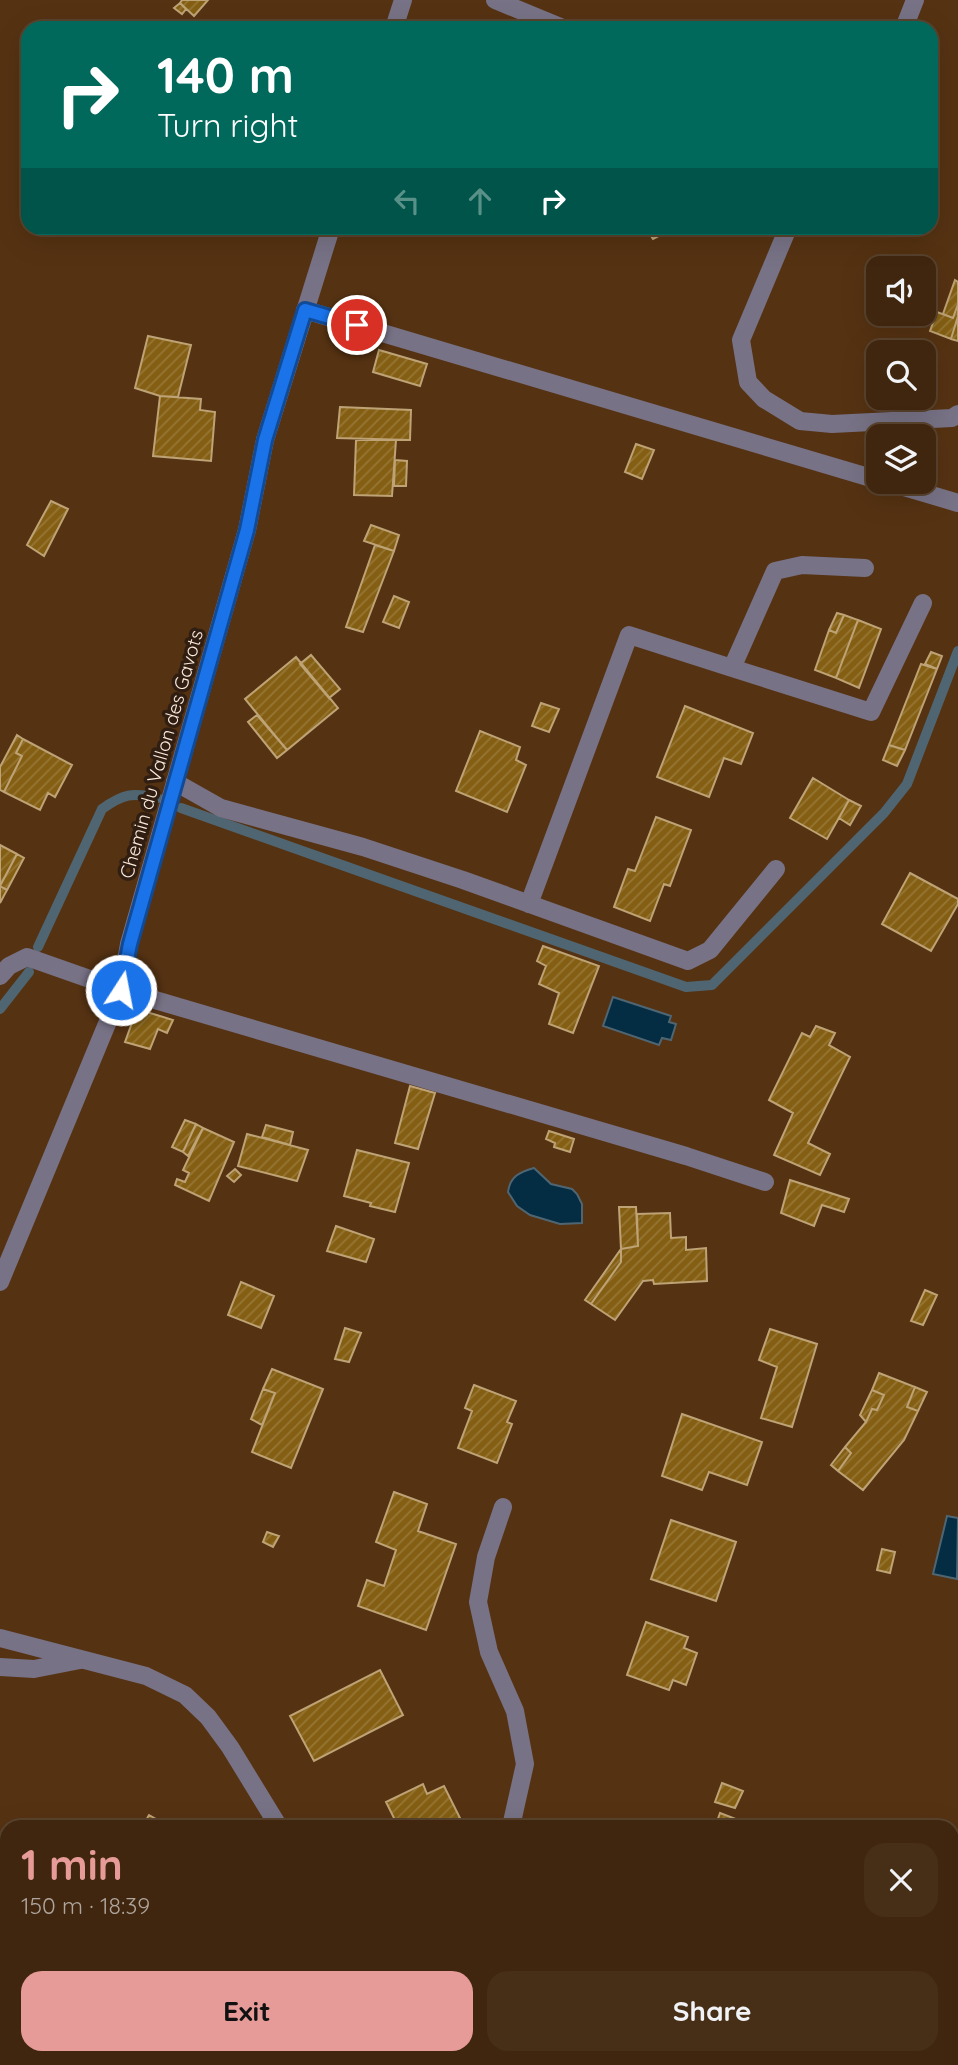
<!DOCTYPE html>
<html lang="en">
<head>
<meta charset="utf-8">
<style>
  :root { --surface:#40260e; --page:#472e17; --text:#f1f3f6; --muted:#aea59e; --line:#59432e; --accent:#e69b98 }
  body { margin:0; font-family:Quicksand,sans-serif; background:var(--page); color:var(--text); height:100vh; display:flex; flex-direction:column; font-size:26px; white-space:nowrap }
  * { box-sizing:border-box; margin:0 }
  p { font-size:23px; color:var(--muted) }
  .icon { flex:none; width:38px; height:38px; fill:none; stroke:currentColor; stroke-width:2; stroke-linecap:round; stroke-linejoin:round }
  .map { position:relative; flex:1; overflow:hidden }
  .details { position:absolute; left:0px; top:1820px; width:959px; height:245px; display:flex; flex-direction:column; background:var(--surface); border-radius:21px 21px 0 0; box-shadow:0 7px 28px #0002,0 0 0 2px var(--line) }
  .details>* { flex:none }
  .hud { position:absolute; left:21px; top:21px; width:917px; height:214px; border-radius:21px; box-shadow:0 7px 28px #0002,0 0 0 2px var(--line); background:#00695c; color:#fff; overflow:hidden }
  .fabs { position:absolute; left:866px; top:256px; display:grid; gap:14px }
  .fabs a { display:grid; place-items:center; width:70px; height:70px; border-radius:14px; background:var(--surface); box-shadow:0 7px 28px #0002,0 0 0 2px var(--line); font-size:35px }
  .pin { position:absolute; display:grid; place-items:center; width:60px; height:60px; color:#fff; margin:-30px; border:4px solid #fff; border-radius:50%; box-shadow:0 2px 7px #0007 }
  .me { position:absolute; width:77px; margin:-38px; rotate:11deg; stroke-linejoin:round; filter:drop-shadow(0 0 5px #0008) }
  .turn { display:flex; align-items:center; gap:24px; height:147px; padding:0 21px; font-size:32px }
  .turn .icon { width:91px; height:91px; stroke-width:2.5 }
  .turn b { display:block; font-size:49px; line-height:60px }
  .lanes { display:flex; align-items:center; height:66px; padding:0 21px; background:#0003; justify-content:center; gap:35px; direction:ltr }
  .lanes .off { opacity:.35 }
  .round { display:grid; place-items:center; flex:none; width:74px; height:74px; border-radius:21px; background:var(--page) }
  .overview { display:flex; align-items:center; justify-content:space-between; height:119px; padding:0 21px }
  h1 { font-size:42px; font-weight:700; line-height:52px; color:var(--accent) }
  .primary-button { display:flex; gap:14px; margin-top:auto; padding:14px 21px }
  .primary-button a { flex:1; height:80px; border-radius:21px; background:var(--accent); color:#111; font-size:28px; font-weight:700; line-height:80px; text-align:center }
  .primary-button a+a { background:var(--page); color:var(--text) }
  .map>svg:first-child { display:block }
</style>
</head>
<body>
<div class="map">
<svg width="958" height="2065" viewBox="0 0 958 2065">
  <defs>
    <pattern id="building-hatch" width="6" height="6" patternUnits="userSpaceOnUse" patternTransform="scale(1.75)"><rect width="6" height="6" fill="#845f13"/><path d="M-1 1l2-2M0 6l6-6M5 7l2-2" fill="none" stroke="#967635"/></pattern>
  </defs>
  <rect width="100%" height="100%" fill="#553212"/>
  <path fill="#042c43" stroke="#4f6672" stroke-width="2" d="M613,997L671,1016L669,1022L676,1024L671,1040L662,1038L659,1045L603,1026Z
    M534,1168L551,1184L572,1189L577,1194L582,1204V1223L560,1224L530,1215L517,1206L508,1192C510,1176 520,1172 534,1168Z
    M947,1516L958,1518L957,1579L933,1574Z"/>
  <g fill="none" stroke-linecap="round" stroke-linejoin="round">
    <path stroke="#4f6672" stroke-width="10" d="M181,808L686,987L712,985L884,813L907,784L958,651
      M38,947L102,809C123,794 132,792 158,798
      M0,1009L29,972"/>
  </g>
  <path fill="url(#building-hatch)" stroke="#bea376" stroke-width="2" d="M182,0H208L194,16L180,3Z
    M180,3L186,9L182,14L174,8Z
    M646,228H674L653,239Z
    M955,280L958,282V304L953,318L943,314Z
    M958,304V316L951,339L930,331L937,312L953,318Z
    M958,316V341L951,339Z
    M148,336L191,345L178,397L160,396L135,388Z
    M379,350L427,364L420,386L373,372Z
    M160,396L201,399L200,410L215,412L211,461L153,456Z
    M340,407L411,410L410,440L337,438Z
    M356,440H396L392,496L354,495Z
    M636,444L654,450L642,479L625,472Z
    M395,460L407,461L406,486H394Z
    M51,501L68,509L44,556L27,545Z
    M371,525L399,535L394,551L364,541Z
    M375,545L394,551L363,632L346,627Z
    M394,596L409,602L399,628L383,622Z
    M837,613L844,615L836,633L829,630Z
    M844,615L858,620L836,678L815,670L829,630L836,633Z
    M858,620L881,629L859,688L836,678Z
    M931,652L942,656L937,669L925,664Z
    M311,655L340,689L329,698L300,664Z
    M296,657L338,708L287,750L245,699Z
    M921,664L937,669L905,750L889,745Z
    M541,703L559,709L549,732L532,726Z
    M685,706L753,733L741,764L724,758L709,797L657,777Z
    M257,715L287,750L277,758L248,722Z
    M480,731L520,747L516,760L526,765L507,812L456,791Z
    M17,735L23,739L16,753L22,756L4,792L0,790V767Z
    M23,739L72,765L55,797L48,793L40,810L4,792L22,756L16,753Z
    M889,745L905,750L897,766L883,760Z
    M813,778L849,800L827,839L790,818Z
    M849,800L861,806L850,825L839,818Z
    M656,817L691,830L670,886L664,884L650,921L614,907L628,869L635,871Z
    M0,845L17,854L0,886L7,890L0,903Z
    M17,854L24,858L7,890L0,886Z
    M910,873L958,899V904L931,951L882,924Z
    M543,946L599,966L573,1033L549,1024L559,993L539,984L546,966L537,961Z
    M137,1009L173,1020L167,1033L158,1029L150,1049L125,1042Z
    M816,1026L835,1033L829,1045L850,1057L808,1143L830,1154L820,1175L774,1155L793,1113L769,1100L802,1033L810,1037Z
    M410,1086L435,1093L418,1149L395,1143Z
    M185,1120L196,1124L183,1152L172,1147Z
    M196,1124L203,1128L188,1156L183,1152Z
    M266,1125L293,1132L290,1145L262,1137Z
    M203,1128L234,1142L209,1201L175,1185L177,1179L185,1182L189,1173L183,1170Z
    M549,1131L574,1139L570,1152L554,1147L555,1143L546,1139Z
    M247,1134L308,1150L297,1181L238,1166Z
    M357,1150L409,1163L395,1212L370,1206L371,1203L344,1196Z
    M235,1169L241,1175L234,1182L227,1176Z
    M790,1180L849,1199L844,1212L822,1205L814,1226L781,1213Z
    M619,1207H636L638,1246L621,1249Z
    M670,1213L671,1238L686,1237V1250L706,1248L707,1281L654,1284L653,1280L643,1281L615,1320L591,1304L621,1262V1249L638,1246L637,1214Z
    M336,1226L374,1239L366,1262L327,1251Z
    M621,1249V1262L591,1304L585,1300Z
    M241,1282L274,1296L261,1328L228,1315Z
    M925,1290L937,1295L923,1325L911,1321Z
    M345,1328L361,1333L349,1362L335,1359Z
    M770,1329L817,1344L792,1427L761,1418L777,1367L759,1360Z
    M272,1369L323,1389L291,1468L252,1452L275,1393L263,1389Z
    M879,1373L915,1387L907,1407L918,1411L904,1440L863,1490L838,1471L851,1453L845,1447L866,1422L872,1409L877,1410L884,1395L872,1390Z
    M474,1385L516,1401L507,1422L512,1424L497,1463L458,1448L472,1411L465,1408Z
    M915,1387L927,1392L918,1411L907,1407Z
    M263,1389L275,1393L262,1425L251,1419Z
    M872,1390L884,1395L877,1410L872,1409L866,1422L860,1415Z
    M682,1414L762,1442L747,1485L709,1472L702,1490L662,1476Z
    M845,1447L851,1453L838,1471L831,1465Z
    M394,1492L427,1504L418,1531L456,1544L426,1630L358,1606L367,1580L384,1586L396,1550L376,1542Z
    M671,1520L736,1542L716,1601L651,1579Z
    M267,1532L279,1536L273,1547L263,1542Z
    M882,1549L895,1552L890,1573L877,1570Z
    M646,1622L688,1637L684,1648L697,1653L686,1685L673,1680L669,1690L627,1675Z
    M380,1670L403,1715L314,1761L290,1716Z
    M722,1783L743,1791L735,1808L715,1802Z
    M423,1784L427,1794L444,1786L460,1818L442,1827H384L396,1822L386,1802Z
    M720,1813L741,1821L738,1827H715Z
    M149,1815L170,1827H142Z
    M741,1821L758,1827H738Z
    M955,1853L958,1854V1922L952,1920V1859Z
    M952,1920L958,1922L952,1939Z
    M21,2058H45L40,2065H32Z
    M97,2058H129L125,2065H109Z
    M856,2058H925L922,2065H853Z"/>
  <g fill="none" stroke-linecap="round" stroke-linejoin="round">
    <path stroke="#787286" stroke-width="18" d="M495,0L563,28
      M904,28L915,0
      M788,228L741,340L748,382L764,399L800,421L832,424L952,418L958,414
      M305,310L878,480
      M884,481L958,503
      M732,668L871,712L923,603
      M175,782L221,808L363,847L463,880L688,961L710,950L776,869
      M529,904L629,635L732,668L775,571L802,565L865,568
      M0,976L9,966L27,957L121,990L686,1156L765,1182
      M0,1667L34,1669L80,1660"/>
    <path stroke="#787286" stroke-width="18" d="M394,28L403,0
      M0,1282L121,990L129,944L247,530L265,440L331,228
      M503,1507L486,1557L478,1602L489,1652L515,1711L525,1764L512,1822L508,1827"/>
    <path stroke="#787286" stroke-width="18" d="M0,1638L146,1676L185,1695L208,1717L230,1747L279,1827
      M496,2058L506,2065"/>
  </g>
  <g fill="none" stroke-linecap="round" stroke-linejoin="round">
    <defs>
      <path id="route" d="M121,990L130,944L247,530L265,440L305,310L357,325"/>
    </defs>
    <use href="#route" stroke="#114b97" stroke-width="18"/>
    <use href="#route" stroke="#1a73e8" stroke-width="12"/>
  </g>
  <g text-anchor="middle" stroke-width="7" stroke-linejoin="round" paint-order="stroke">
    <g font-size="19" fill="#feecde" stroke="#2f1e11">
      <text transform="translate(161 754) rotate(-74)" y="7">Chemin du Vallon des Gavots</text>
    </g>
  </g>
</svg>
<div class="fabs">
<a><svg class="icon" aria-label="sound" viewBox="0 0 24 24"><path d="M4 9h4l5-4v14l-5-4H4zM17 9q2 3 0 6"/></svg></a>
<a><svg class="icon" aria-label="search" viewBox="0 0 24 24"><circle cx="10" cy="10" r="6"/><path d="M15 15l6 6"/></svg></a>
<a><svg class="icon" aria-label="layers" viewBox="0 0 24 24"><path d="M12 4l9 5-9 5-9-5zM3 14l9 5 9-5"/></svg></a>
</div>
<div class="pin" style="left:357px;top:325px;background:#d93025"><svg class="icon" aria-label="arrive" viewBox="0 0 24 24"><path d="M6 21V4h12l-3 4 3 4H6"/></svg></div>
<svg class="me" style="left:121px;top:990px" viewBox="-20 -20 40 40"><circle r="17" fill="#1a73e8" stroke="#fff" stroke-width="3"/><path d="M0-11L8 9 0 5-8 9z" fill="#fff"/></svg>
<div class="hud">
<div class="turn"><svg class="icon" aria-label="right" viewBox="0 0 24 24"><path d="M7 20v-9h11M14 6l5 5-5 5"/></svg><div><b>140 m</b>Turn right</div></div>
<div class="lanes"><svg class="icon off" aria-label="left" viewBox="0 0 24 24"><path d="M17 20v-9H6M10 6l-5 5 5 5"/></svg><svg class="icon off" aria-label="ahead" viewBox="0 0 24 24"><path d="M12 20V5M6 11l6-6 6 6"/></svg><svg class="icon" aria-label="right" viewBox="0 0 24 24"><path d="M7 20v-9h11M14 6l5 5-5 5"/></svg></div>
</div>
<section class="details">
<div class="overview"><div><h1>1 min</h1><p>150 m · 18:39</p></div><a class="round"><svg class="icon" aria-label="close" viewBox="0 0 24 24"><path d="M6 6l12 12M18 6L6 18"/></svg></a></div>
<div class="primary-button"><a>Exit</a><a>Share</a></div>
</section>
</div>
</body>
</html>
